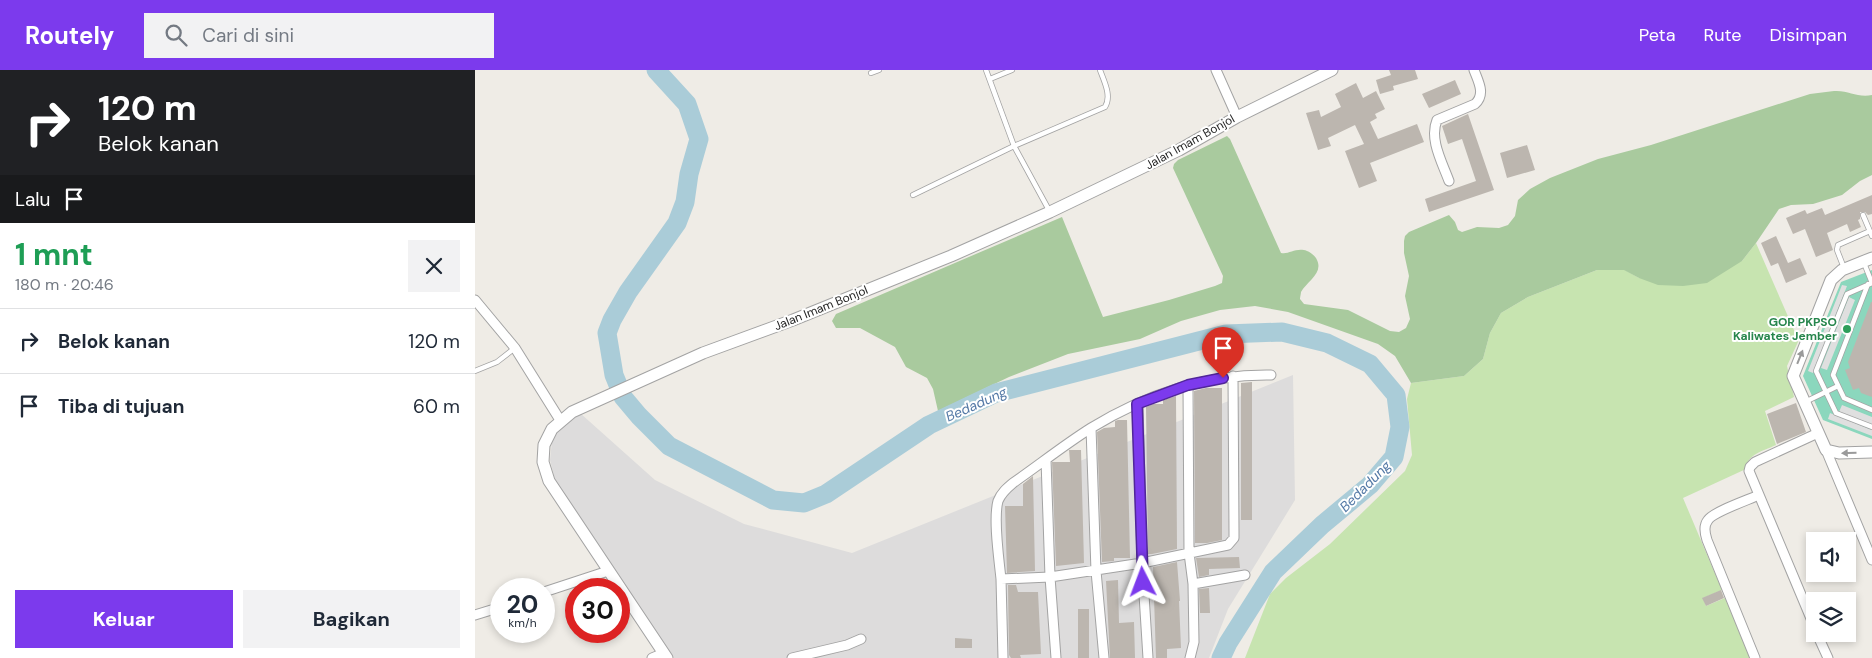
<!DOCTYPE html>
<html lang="id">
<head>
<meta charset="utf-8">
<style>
  :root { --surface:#fff; --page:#f2f2f3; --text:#1f2937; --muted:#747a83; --line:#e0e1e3; --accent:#7c3aed }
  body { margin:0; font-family:"DM Sans",sans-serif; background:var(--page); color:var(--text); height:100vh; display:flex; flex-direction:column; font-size:19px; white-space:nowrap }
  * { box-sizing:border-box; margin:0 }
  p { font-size:16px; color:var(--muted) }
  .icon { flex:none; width:28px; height:28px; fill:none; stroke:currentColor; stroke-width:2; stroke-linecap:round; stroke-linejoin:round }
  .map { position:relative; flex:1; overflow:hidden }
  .panel { display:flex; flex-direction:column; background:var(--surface); width:475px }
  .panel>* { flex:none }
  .hud { background:#202124; color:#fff; overflow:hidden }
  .fabs { position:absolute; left:1331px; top:462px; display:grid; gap:10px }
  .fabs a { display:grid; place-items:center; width:50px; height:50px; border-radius:0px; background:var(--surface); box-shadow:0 2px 8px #0003; font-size:25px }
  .speed { position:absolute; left:15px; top:508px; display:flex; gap:10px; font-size:25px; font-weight:700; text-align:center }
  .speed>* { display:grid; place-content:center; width:65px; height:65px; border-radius:50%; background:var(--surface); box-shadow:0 2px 8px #0003; line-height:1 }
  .speed small { font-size:12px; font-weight:400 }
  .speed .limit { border:8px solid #d22; background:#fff; color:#111 }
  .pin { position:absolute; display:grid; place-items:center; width:42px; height:42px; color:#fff; margin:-51px -21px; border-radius:50% 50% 50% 0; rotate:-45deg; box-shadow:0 0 5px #0007 }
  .pin .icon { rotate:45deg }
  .me { position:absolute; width:55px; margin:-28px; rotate:357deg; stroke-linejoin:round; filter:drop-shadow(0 0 4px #0008) }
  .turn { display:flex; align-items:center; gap:18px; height:105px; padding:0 15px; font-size:22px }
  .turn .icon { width:65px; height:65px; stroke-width:2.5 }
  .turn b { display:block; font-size:35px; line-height:42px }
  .then { display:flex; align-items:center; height:48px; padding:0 15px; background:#0003; gap:10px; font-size:19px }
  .round { display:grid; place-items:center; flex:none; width:52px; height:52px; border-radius:0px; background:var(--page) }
  .headline { display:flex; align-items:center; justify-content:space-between; height:85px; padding:0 15px }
  h1 { font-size:30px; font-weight:700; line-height:38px; color:#1e9e55 }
  .cta { display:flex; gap:10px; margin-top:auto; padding:10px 15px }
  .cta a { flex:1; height:58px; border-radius:0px; background:var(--accent); color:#fff; font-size:20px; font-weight:700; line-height:58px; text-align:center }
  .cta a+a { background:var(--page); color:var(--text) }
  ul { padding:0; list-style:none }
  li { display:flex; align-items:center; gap:15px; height:65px; padding:0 15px; border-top:1px solid var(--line) }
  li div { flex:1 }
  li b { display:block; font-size:19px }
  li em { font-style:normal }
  header { display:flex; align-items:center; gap:30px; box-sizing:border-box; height:70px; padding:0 25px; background:var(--accent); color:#fff }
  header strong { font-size:24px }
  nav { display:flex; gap:28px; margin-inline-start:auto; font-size:18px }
  .search { width:350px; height:45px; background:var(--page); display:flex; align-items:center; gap:12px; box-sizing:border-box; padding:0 18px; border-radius:0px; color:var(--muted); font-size:19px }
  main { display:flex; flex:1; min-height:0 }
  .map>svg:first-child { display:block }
</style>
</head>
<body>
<header>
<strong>Routely</strong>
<div class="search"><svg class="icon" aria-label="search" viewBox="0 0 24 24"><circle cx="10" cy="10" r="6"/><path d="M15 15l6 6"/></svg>Cari di sini</div>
<nav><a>Peta</a><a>Rute</a><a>Disimpan</a></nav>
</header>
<main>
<section class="panel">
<div class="hud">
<div class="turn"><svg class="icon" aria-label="right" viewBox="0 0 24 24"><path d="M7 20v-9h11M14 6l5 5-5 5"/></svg><div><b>120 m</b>Belok kanan</div></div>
<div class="then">Lalu<svg class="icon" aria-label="arrive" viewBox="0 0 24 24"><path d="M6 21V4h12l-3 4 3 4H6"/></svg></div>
</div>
<div class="headline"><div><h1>1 mnt</h1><p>180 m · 20:46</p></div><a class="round"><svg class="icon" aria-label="close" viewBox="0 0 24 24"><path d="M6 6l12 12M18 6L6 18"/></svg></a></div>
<ul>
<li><svg class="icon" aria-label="right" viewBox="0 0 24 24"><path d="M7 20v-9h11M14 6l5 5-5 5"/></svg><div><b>Belok kanan</b></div><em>120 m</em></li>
<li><svg class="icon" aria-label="arrive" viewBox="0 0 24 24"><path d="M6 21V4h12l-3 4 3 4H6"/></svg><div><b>Tiba di tujuan</b></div><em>60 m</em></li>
</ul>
<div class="cta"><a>Keluar</a><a>Bagikan</a></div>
</section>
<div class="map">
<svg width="1397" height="588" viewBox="0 0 1397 588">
  <rect width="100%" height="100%" fill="#efece6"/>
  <path fill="#dddcdc" d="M818,305L820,430L753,539L734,588H199L87,421L80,410L75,390L77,371L84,360L92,351L105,343L180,410L269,454L377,483Z"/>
  <path fill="#c7e4b0" d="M1281,173L1322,267L1323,272L1312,296L1319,327L1290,341L1301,375C1288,381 1272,384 1271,399L1208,428L1247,520L1228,528L1231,536L1250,528L1275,588H770L795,524L811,508L855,474L930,401L937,385L932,329L936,313L989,306L1008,289L1015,263L1026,243L1053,227L1122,200H1150L1164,208L1267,191Z"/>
  <path fill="#a9ca9e" d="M1359,21C1374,20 1382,28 1397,25V105L1385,111L1367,125L1338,134L1316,135L1304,139L1281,173L1267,191L1232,213L1208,216L1183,215L1164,208L1149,200H1122L1053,227L1026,243L1015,263L1008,289L989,306L936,313L920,286L903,274L813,242L780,236L745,240L706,251L665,269L593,284L534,307L463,341L458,319L452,308L431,297L420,277L385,258H361L357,251L361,244L587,147L628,247L694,230L740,216L747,213L748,206L698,98L699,94L703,90L752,66L755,69L806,183C814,185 821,177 832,181C835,182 839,185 841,188C850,203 832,211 826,222C826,223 825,228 825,229L829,234L873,240L915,261L924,262L931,258L935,249L930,226L934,206L929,183V171L930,166L934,162L974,145L980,152L983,160L987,162L1002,157L1024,158L1033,155L1040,146L1043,130L1055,119L1075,108L1123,89L1176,75L1335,24Z"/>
  <path fill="#8bd7bd" d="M1397,200V369L1348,350L1328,306L1366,212Z"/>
  <path fill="#dfdfdf" d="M1367,215L1372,216L1338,303L1333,301Z
    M1374,227L1380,230L1352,300L1346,298Z
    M1367,335L1397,347V355L1364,342Z
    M1355,343L1397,360V366L1353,349Z"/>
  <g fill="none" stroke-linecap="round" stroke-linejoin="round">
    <path stroke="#aaccd8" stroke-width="19" d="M181,0L212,34L224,69L214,104L210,132L202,153L153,222L137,250L132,263L139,305L148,327L164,346L194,376L298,430L329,433L351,424L454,355L521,323L751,264L807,262L852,273L895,294L921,325L925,357L919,387L895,415L847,455L798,502L753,573L746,588"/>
  </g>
  <path fill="#bcb6af" d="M914,0H940L943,9L918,16L919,20L905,24L901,10L916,5Z
    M980,10L986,24L954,38L947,24Z
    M881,13L888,28L901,21L910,39L900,44L902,48L895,52L903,69L942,54L949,72L895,93L902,111L884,118L870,81L889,74L880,55L853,68L856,76L843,80L831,43L844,40L846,47L866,37L860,24Z
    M993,44L1019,120L954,142L950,129L1001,111L987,69L973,74L967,56Z
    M1052,75L1060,100L1032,108L1025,83Z
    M1397,125V144L1393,145L1390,142H1385V149L1383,150L1386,157L1375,162L1372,154L1352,163L1358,180L1341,187L1330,159L1318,164L1311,148L1330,140L1332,144L1347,138L1350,145Z
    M1301,166L1313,193L1325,188L1332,204L1311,213L1303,193L1296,196L1286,173Z
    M1396,232H1397V327L1386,323L1384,318L1378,320L1370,300L1375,298L1373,292Z
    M777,312V450H766V313Z
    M731,318H747V470L732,473H720L719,321Z
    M701,326L702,479L677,484H673L671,337L678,334H688V330Z
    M1321,333L1331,362L1302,374L1292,344Z
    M643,350H652L655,488H639V491L627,492L622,362L629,358L640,357V351Z
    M594,380H606L609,493L581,496L577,392H595Z
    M558,406L560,501L532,503L530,436H548V414Z
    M764,487L765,498L734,499V505L724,507L721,488Z
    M702,492L705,531H704L706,578L692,579V588H681L678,497Z
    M643,510L644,553L659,552L660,588H635L631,511Z
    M533,515H541L543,522H563L566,584L545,585L546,588H536L534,585Z
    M734,518L735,543H725L724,519Z
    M1246,520L1249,528L1231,536L1227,528Z
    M603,539H614V588H603Z
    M480,568L497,569V578H480Z"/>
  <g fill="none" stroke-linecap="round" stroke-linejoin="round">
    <defs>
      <path id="service" d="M511,0L539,76L575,142
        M396,3L404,0
        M515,9L537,0
        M438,125L539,76L630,37C637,26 629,11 625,0
        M1388,145L1397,166
        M1389,193L1397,213
        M1369,198L1362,180L1363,175L1395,161
        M1397,213L1372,224L1341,301L1361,343L1397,357
        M1393,214L1358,305L1369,328L1397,340
        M0,301L22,292L40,278
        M1330,332L1363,316"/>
      <path id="minor" d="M741,0L762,47
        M974,111C967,92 954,69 962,50L1000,34C1011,24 1003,11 999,0
        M0,230L40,278L85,350
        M713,315L714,483L718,514L719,572L715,588
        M663,333L667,493L753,475L759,468V462L758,306
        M616,358L621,501L629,588
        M1351,380L1397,490
        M571,390L575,507L581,588
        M526,509C524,489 518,449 523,431C526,423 532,418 538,413C564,395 589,375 616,358C670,325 732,304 796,305
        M718,514L770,505
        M69,522L133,501
        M0,545L26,537
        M1340,558L1274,401L1275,397L1280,392L1343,363
        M1342,564L1353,588
        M177,588L189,583
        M317,588L372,575L386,569
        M528,588L526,509L575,507L667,493L673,588
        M1280,588L1232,470C1230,464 1228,456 1233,450C1238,442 1273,430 1284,425"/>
      <path id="tertiary" d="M1397,188L1367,200L1356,210L1318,306L1351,380L1364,383L1397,382
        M192,588L74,411L68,392L69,375L77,359L97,342L228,283L318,250L476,186L575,142L704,80L762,47L857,0"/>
    </defs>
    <use href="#service" stroke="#a3a3a3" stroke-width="6"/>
    <use href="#minor" stroke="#a3a3a3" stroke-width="11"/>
    <use href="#tertiary" stroke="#a3a3a3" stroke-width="13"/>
    <use href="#service" stroke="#fff" stroke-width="4.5"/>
    <use href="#minor" stroke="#fff" stroke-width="9"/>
    <use href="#tertiary" stroke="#fff" stroke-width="11"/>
  </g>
  <defs><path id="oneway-solid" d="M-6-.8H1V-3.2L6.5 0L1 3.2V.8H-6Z" transform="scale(1.25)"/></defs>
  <g fill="#9a9a9a">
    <use href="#oneway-solid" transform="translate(1325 287) rotate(-68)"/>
    <use href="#oneway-solid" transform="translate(1374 383) rotate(178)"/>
  </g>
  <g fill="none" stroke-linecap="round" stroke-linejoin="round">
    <defs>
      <path id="route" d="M668,512L662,334L713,315L748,308"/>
    </defs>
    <use href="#route" stroke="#51269a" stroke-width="12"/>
    <use href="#route" stroke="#7c3aed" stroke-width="9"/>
  </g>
  <circle fill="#2e9e5b" stroke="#fff" stroke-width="2" cx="1372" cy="259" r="5"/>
  <g text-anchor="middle" stroke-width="4" stroke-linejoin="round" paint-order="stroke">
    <g font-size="12" fill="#1f1f1f" stroke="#fff">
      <text transform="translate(715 72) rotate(-29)" y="4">Jalan Imam Bonjol</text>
      <text transform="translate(346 238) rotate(-22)" y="4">Jalan Imam Bonjol</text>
    </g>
    <g font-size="12" font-weight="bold" fill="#27864d" stroke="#fff" text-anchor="end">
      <text x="1362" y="256">GOR PKPSO<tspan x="1362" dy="14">Kaliwates Jember</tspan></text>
    </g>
    <g font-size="14" font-style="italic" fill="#5479a6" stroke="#fff">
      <text transform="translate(501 334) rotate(-24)" y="5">Bedadung</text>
      <text transform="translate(890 416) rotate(-45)" y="5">Bedadung</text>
    </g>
  </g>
</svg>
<div class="fabs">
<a><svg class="icon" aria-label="sound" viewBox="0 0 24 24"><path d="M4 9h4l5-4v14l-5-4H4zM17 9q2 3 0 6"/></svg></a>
<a><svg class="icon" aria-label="layers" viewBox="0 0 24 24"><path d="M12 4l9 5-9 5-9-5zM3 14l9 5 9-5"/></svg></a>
</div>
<div class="speed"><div>20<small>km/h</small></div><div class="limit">30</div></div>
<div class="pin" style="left:748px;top:308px;background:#d93025"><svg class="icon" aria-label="arrive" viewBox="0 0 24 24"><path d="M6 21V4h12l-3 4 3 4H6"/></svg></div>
<svg class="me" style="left:668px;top:512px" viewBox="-20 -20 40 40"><path d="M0-17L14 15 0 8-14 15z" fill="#7c3aed" stroke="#fff" stroke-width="4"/></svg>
</div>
</main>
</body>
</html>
